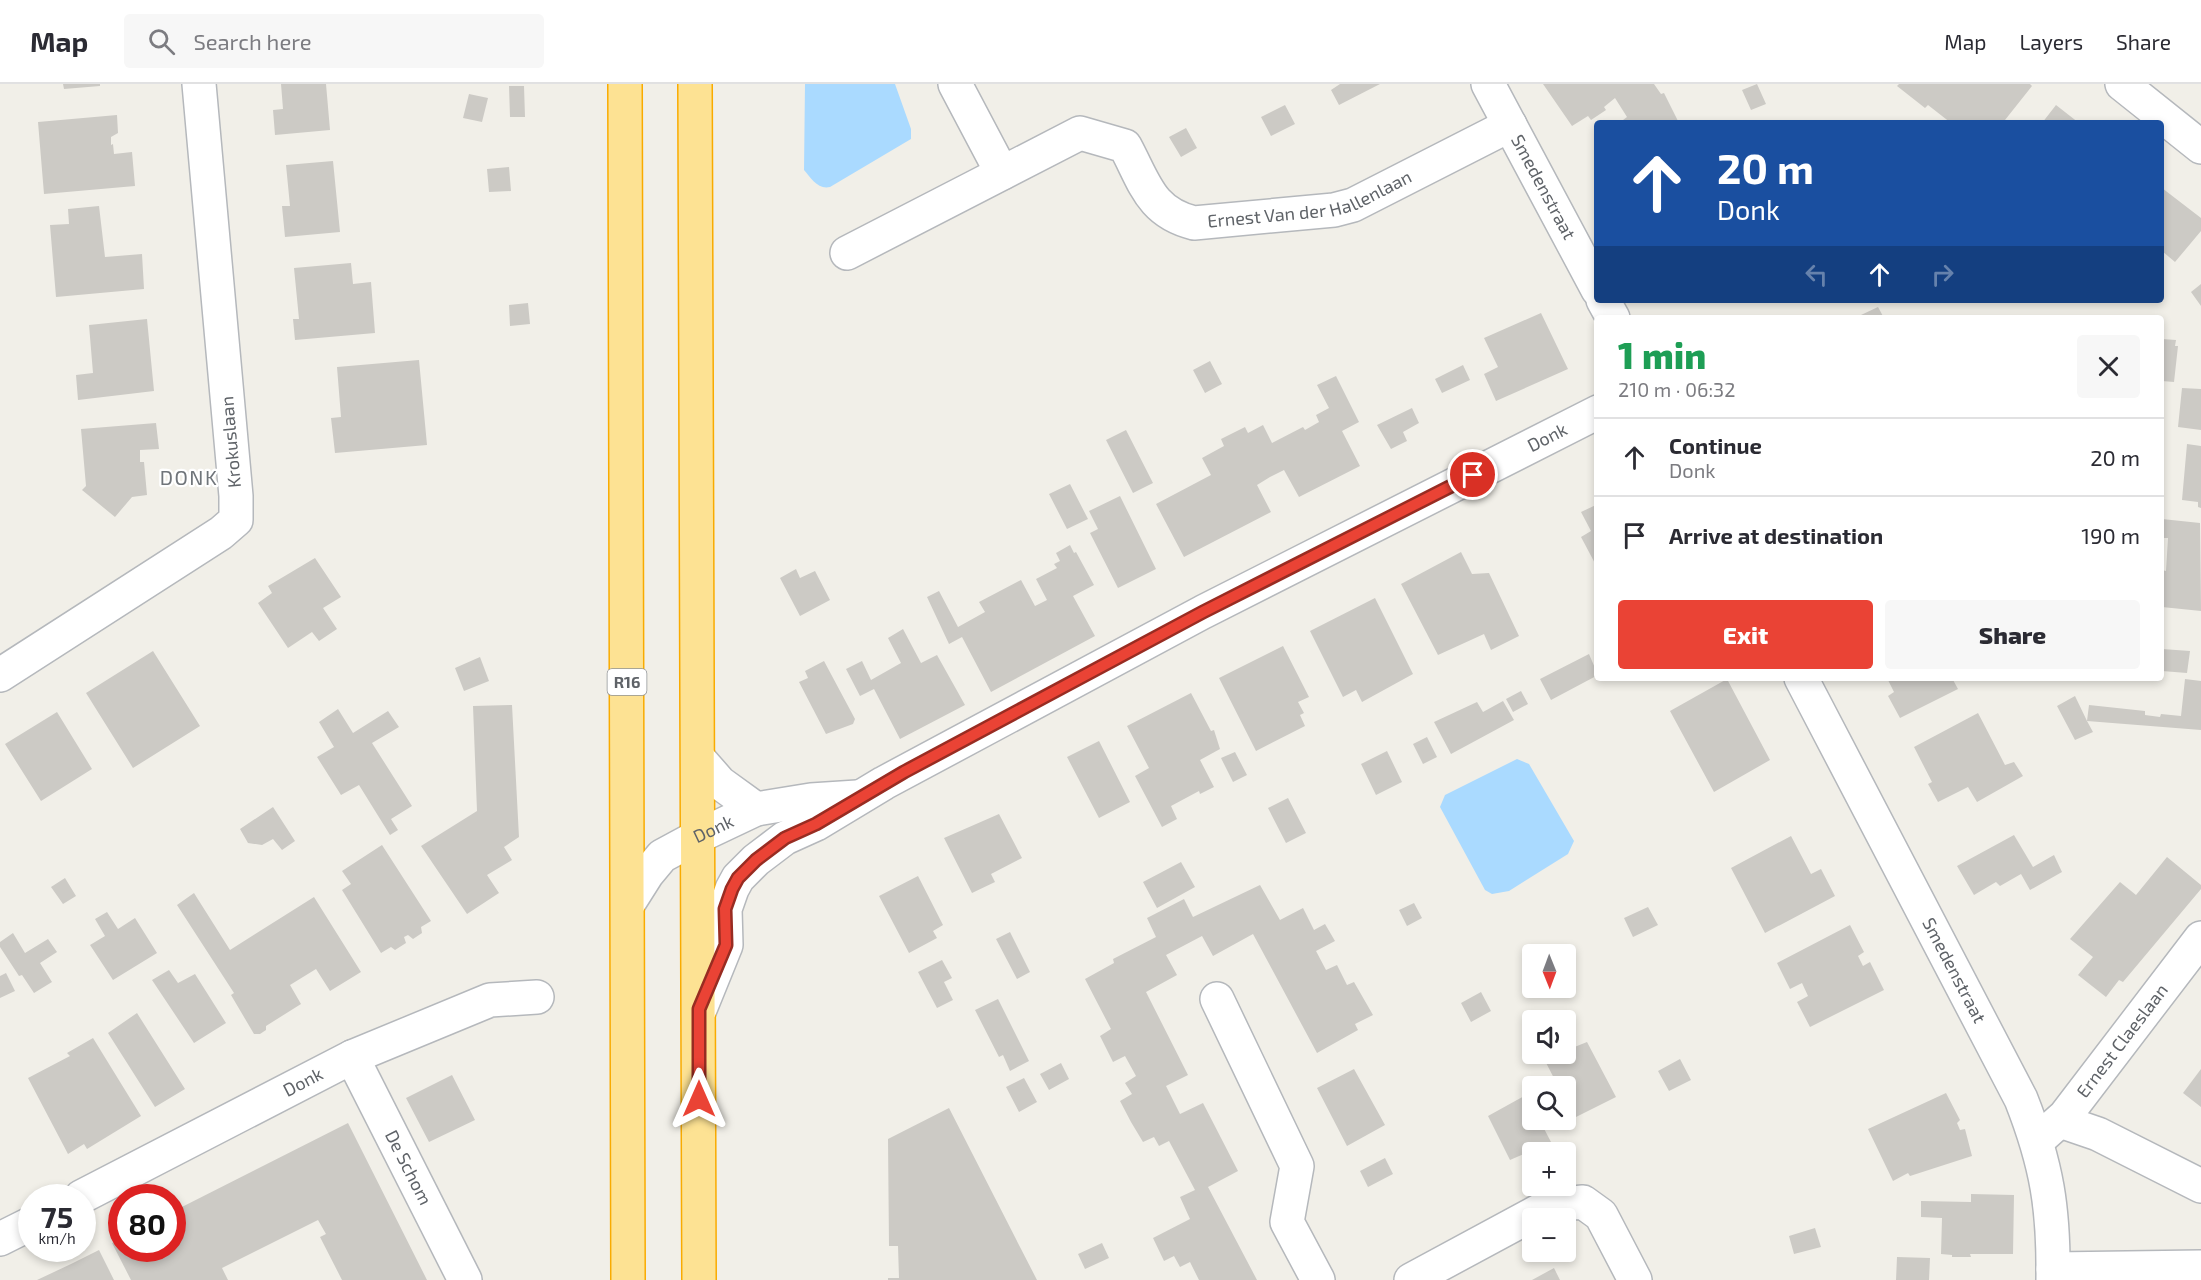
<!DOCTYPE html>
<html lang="en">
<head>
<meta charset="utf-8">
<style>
  :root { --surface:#fff; --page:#f7f7f7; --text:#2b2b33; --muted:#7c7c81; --line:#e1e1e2; --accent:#ea4335 }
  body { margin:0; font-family:"Exo 2",sans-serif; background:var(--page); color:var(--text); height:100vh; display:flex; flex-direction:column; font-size:22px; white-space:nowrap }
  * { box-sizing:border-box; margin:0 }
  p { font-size:20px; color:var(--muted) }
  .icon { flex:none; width:33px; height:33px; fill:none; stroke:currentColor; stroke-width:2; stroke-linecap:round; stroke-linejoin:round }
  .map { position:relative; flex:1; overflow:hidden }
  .drawer { position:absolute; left:1594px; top:231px; width:570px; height:366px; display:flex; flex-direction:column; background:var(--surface); border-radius:6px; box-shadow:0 3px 9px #0003 }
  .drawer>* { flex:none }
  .guide { position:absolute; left:1594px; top:36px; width:570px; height:183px; border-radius:6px; box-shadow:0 3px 9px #0003; background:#1a4fa0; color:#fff; overflow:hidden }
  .needle { width:39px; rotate:179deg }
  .controls { position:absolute; left:1522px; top:860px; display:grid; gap:12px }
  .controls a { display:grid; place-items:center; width:54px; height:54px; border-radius:6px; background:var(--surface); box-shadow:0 3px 9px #0003; font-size:30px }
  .speed { position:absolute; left:18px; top:1100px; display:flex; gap:12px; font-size:30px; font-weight:700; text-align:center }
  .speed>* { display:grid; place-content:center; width:78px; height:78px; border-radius:50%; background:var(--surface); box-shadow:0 3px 9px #0003; line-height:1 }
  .speed small { font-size:15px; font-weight:400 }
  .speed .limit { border:9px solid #d22; background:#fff; color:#111 }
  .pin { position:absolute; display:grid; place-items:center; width:51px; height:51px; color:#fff; margin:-26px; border:3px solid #fff; border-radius:50%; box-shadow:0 2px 6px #0007 }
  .me { position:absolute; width:66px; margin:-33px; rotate:0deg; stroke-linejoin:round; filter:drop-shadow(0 0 4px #0008) }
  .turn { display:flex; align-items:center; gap:21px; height:126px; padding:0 24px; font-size:27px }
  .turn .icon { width:78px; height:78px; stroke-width:2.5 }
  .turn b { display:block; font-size:42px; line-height:51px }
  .lanes { display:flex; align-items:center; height:57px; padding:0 24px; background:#0003; justify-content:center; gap:30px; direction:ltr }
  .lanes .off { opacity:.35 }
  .round { display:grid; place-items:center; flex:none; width:63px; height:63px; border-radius:6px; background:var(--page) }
  .headline { display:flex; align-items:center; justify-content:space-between; height:102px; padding:0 24px }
  h1 { font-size:36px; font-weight:800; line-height:45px; color:#1e9e55 }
  .primary-button { display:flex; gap:12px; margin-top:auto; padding:12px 24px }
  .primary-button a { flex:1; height:69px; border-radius:6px; background:var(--accent); color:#fff; font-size:24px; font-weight:800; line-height:69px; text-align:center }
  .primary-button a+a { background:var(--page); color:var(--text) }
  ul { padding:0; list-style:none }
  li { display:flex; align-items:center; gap:18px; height:78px; padding:0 24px; border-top:2px solid var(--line) }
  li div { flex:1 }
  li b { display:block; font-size:22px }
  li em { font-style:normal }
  header { display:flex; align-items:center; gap:36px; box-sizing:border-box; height:84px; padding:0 30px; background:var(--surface); border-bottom:2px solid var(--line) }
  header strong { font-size:28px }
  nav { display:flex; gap:33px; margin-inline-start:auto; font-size:21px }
  .search { width:420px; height:54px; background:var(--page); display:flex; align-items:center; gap:15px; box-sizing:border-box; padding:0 21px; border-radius:6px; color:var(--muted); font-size:22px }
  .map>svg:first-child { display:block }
</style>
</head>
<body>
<header>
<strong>Map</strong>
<div class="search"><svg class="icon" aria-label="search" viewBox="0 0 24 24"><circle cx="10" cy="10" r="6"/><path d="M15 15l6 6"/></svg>Search here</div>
<nav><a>Map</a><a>Layers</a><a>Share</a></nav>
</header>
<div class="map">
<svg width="2201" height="1196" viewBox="0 0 2201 1196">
  <rect width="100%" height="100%" fill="#f1efe8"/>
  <path fill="#aadaff" d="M805,0H895L911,45V55L830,103C818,106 811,94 804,86Z
    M1517,675L1529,680L1574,757L1568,770L1509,807L1492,810L1485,806L1440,723L1445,711Z"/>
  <path fill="#cccac5" d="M63,0H100V2L64,5Z
    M281,0H326L330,46L275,51L273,26L283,25Z
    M1340,0H1380L1339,21L1331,6Z
    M1543,0H1654L1661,10L1664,9L1679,39H1619L1627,33L1615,14L1604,23L1606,26L1591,36L1588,32L1572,42Z
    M1757,0L1766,20L1751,26L1742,6Z
    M1899,0H2030L2032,2L2005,36L2009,39H1951L1928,21L1925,24L1897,2Z
    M509,2H524L525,33H510Z
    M469,10L488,14L482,38L463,34Z
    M1285,21L1295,40L1271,52L1261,33Z
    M2056,21L2079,39H2042Z
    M117,31L118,49L111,53V61L113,60L114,70L132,68L135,102L44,110L38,38Z
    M1186,44L1197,64L1181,73L1169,53Z
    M333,77L340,148L285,153L282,122H290L286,81Z
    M509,83L511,107L489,108L487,85Z
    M2162,104L2201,134V147L2175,178L2162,167Z
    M99,122L105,173L142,170L144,205L56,213L50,141L69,140L68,125Z
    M351,179L353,200L371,198L375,249L295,256L293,235H299L294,184Z
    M2201,200V222L2191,208Z
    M528,219L530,240L510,242L509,221Z
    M1878,223L1884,234H1862L1861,231Z
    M1541,229L1568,285L1496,317L1484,290L1498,283L1484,254Z
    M147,235L154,307L78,316L76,291L93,289L89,241Z
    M2162,255L2176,256L2175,262H2178L2174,298L2162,297Z
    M419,276L427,361L335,369L331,334L341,333L337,283Z
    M1210,277L1222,300L1205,309L1193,286Z
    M1463,281L1470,296L1442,309L1435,295Z
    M1336,292L1359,338L1342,347L1360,382L1299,413L1284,386L1270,393L1257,401L1271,428L1184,473L1156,420L1211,391L1202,374L1224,362L1221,355L1245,343L1248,349L1263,341L1272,359L1303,343L1305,346L1319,338L1316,331L1329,324L1317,301Z
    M2182,304L2201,305V346L2178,343Z
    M1412,324L1419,339L1403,348L1407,357L1391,365L1377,341Z
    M156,339L159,365L140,366V378H144L147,411L132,413L115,433L82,406L86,402L81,345Z
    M1126,346L1153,399L1133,409L1106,356Z
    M2187,360L2201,362V424L2198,423V418L2182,416Z
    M1070,400L1088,435L1067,445L1049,410Z
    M1120,412L1156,485L1118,504L1090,449L1098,445L1089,427Z
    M1598,420V485L1581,453L1591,447L1581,428Z
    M2162,435L2200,439L2201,527L2162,523V486L2166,487L2168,454H2162Z
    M1070,461L1074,469L1076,468L1094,501L1073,512L1095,552L991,608L962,553L949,560L927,513L939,507L958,543L985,528L979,518L1021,496L1035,522L1047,516L1036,495L1057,484L1054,480L1060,477L1056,469Z
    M1461,468L1472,490L1489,489L1519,552L1491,566L1484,550L1438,571L1401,500Z
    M315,474L341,513L323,524L337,545L319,557L312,548L288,564L258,519L272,509L268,502Z
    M796,485L800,494L815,487L830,516L800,532L780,494Z
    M1375,514L1413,590L1362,618L1356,606L1343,613L1310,547Z
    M903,545L921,579L937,571L965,621L900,655L874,605L860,612L846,585L862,577L871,596L901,579L888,554Z
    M1283,562L1309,613L1298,618L1304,629L1300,631L1305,642L1256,667L1219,594Z
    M2162,565L2190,567L2187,589L2162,587Z
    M153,567L200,642L133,684L86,609Z
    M1589,570L1598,591L1551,616L1540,595Z
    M480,573L489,597L464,607L455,584Z
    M824,577L855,635L853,640L826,650L799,598L808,594L805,587Z
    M1887,594H1952L1958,605L1900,634L1888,612L1894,608Z
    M1727,595L1770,676L1714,708L1670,627Z
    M2185,595L2201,597V646L2087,637L2093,648L2075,656L2057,622L2075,612L2087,637L2089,621L2145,627V631L2160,633L2161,630L2181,632Z
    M1521,607L1528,620L1513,628L1506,615Z
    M1191,609L1211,647L1214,646L1220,665L1200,676L1214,703L1200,710L1199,707L1171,722L1177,735L1162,743L1135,692L1149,684L1127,642Z
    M1503,617L1514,636L1451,670L1434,638L1477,618L1483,628Z
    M512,621L519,753L504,763L512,776L487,791L499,809L467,830L421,762L477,727L473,622Z
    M338,625L353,649L388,627L399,643L372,659L412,722L391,735L398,746L390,751L359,701L341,711L317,673L334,663L319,638Z
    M57,628L92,685L41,717L5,660Z
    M1978,629L2005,681L2014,678L2023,692L1977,718L1968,703L1938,718L1928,700L1932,698L1914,663Z
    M1427,653L1437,673L1423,680L1413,660Z
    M1099,657L1130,718L1099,734L1067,673Z
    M1387,667L1402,698L1376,711L1361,680Z
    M1235,668L1247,691L1233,698L1221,674Z
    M1288,714L1306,749L1286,759L1268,724Z
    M273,723L295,757L282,766L273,755L262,761L248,759L240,745Z
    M999,730L1022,774L991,790L995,798L972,809L944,754Z
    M2014,751L2033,783L2054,771L2062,788L2030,806L2021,790L2000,802L1996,798L1974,811L1957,782Z
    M1791,752L1811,790L1821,785L1835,812L1765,849L1731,784Z
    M382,761L431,837L421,843L422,849L413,855L408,851L404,853L406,859L395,866L391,863L381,869L342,806L351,800L342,787Z
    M2167,773L2201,801V805L2123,898L2119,896L2106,913L2078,891L2093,873L2070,855L2120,798L2136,811Z
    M1181,778L1195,803L1157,824L1143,798Z
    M918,792L943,841L933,847L937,854L909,869L879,812Z
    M65,794L76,812L63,820L51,803Z
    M1260,801L1280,836L1303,824L1314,846L1325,840L1335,857L1316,867L1326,886L1337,881L1347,901L1354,898L1373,931L1355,940L1358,946L1317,969L1253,850L1213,872L1202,852L1166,871L1177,891L1146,908L1188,991L1166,1002L1180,1030L1203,1019L1238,1087L1208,1103L1257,1196H1199L1190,1178L1180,1183L1174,1172L1164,1177L1153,1154L1190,1135L1180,1113L1195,1106L1169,1057L1159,1062L1154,1053L1143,1058L1131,1038L1120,1017L1132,1010L1125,999L1136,992L1125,972L1113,978L1100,952L1111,945L1085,895L1114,879L1113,875L1156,853L1147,834L1184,815L1193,833Z
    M194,809L230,866L314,813L361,888L330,907L316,885L290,901L301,920L266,942V946L260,950H254L231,911L234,909L177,821Z
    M1414,819L1422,834L1407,842L1399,826Z
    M1648,823L1658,841L1633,853L1624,834Z
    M107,828L118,845L135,834L157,869L113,896L90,861L105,852L95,835Z
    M1850,841L1864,868L1858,872L1863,882L1870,878L1884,906L1810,943L1797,918L1808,912L1802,899L1790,905L1777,879Z
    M1010,848L1030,888L1017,895L996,855Z
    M13,849L25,869L48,855L57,868L40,879L52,898L34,909L22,891L19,892L0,863V858Z
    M942,876L952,894L944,898L953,916L937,924L918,888Z
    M169,886L178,899L195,890L226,939L194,959L152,896Z
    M6,889L15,907L0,914V892Z
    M1481,908L1491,927L1471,938L1461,919Z
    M998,915L1029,977L1010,987L1003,971L999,973L975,926Z
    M137,929L185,1005L155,1023L108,949Z
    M1566,951L1572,964L1587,958L1616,1013L1574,1034L1566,1018V1002H1558L1541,969H1566Z
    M93,954L141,1032L87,1065L84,1060L68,1070L28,994L70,972L67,969Z
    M1680,975L1691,996L1669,1007L1658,987Z
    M1061,979L1069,995L1049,1006L1040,990Z
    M1354,985L1385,1041L1347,1062L1317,1004Z
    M2201,985V1023L2183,1009Z
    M452,991L475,1036L429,1058L406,1014Z
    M1024,994L1037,1018L1019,1028L1006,1003Z
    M1946,1009L1960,1036L1957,1039L1960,1046L1965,1045L1972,1072L1910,1092L1908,1089L1893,1097L1868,1045Z
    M1526,1011L1533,1024V1035H1539L1551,1058L1510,1076L1488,1032Z
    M949,1024L1020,1163L1037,1196H888V1194H899L898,1162H889L888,1055Z
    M348,1039L427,1196H342L320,1153L326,1150L318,1136L222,1184L228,1196H131L112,1159L122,1155V1164H172V1128Z
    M1385,1074L1393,1090L1368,1103L1360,1087Z
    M1971,1110L2014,1111L2013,1170H1970L1971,1173H1952V1171L1941,1170L1942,1134L1921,1133V1117L1971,1118Z
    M1815,1144L1821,1163L1794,1170L1789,1152Z
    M1102,1159L1109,1174L1085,1185L1078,1170Z
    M99,1166L114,1196H37L71,1180Z
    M1897,1173L1930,1174L1929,1196H1896Z
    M1554,1184L1560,1196H1532Z"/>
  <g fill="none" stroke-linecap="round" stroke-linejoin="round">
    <defs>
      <g id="minor">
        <path d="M955,0L1002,89"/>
        <path id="s1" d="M1488,0L1598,206"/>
        <path d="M2122,0L2201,63"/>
        <path id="s2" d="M847,169L1080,49L1125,62C1145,99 1150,128 1194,139L1334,126L1353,121L1510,41"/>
        <path d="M1603,216L1613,234"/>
        <path d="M0,591L221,449L236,436V412L199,0"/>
        <path id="s3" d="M1801,594L2021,1015C2047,1081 2054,1125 2053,1196"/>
        <path d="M699,675L720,699L756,725"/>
        <path id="s4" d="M628,820L647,790L662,772L699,752L756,725L811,716L857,713"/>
        <path d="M1217,915L1297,1082L1287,1138L1318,1196"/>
        <path id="s5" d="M700,925L726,861L725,825L732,805L738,794L756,776L785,754L816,740L884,699L1203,528L1598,328"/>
        <path id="s6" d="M352,973L465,1196"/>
        <path d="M2060,1037L2098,1050L2201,1102"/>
        <path id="s7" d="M2037,1057L2065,1032L2201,854"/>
        <path id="s8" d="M81,1113L352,973L490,916L537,913"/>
        <path d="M0,1155L32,1139"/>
        <path d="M2053,1185L2201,1183"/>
        <path d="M1411,1196L1550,1121L1583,1118L1601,1131L1635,1196"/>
      </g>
      <path id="highway" d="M625,0L628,1196
        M695,0L699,1196"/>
    </defs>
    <use href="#minor" stroke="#b5b8bc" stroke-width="36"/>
    <use href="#highway" stroke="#f9ab00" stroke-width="36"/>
    <use href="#minor" stroke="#fff" stroke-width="33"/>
    <use href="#highway" stroke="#fde293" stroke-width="33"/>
  </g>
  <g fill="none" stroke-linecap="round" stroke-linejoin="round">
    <defs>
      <path id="route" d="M699,1015V925L726,861L725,825L732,805L738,794L756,776L785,754L816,740L904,688L1203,528L1473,391"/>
    </defs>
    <use href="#route" stroke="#982c22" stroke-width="15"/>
    <use href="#route" stroke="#ea4335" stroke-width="10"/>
  </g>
  <g text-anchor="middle" stroke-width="4.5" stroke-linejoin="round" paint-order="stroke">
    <rect fill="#fff" stroke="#8f9295" stroke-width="1.5" x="607.5" y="585" width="39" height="26" rx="4.5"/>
    <g font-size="16" font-weight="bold" fill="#5f6368">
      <text x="627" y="604">R16</text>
    </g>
    <g font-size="18" fill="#5f6368" stroke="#fff">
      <text dy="6" stroke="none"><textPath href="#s1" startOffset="117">Smedenstraat</textPath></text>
      <text dy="6" stroke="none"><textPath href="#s2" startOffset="536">Ernest Van der Hallenlaan</textPath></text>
      <text dy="6" stroke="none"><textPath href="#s5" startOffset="1062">Donk</textPath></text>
      <text transform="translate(231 358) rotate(-95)" y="6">Krokuslaan</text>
      <text dy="6" stroke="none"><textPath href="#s4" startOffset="117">Donk</textPath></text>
      <text dy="6" stroke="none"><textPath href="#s3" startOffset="330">Smedenstraat</textPath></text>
      <text dy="6" stroke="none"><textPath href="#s7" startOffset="132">Ernest Claeslaan</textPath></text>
      <text dy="6" stroke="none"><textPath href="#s8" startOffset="250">Donk</textPath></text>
      <text dy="6" stroke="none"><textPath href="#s6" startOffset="124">De Schom</textPath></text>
    </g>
    <g font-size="20" letter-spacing="1.5" fill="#70757a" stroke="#fff">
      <text x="189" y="401">DONK</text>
    </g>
  </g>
</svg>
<div class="controls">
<a><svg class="needle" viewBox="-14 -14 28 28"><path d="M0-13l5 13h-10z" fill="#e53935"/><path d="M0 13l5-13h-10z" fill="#7c7c81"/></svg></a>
<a><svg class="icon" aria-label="sound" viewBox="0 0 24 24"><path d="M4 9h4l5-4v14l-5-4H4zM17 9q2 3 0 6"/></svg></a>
<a><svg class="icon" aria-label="search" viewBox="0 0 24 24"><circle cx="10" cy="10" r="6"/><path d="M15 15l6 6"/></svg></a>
<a>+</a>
<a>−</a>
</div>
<div class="speed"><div>75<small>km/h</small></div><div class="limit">80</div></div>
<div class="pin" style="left:1473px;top:391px;background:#d93025"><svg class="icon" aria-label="arrive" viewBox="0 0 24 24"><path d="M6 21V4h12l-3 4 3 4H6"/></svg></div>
<svg class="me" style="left:699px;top:1015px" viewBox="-20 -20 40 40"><path d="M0-17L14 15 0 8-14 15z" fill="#ea4335" stroke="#fff" stroke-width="4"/></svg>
<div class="guide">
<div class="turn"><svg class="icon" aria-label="ahead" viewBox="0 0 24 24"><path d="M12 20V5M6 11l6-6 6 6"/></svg><div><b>20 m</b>Donk</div></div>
<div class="lanes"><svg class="icon off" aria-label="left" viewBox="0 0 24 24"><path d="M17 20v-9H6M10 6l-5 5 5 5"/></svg><svg class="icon" aria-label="ahead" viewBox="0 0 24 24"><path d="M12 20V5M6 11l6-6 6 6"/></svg><svg class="icon off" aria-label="right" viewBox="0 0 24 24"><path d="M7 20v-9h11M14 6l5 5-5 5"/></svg></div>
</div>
<section class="drawer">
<div class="headline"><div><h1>1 min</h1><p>210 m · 06:32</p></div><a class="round"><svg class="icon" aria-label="close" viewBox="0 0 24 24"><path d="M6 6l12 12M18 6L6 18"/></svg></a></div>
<ul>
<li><svg class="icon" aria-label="ahead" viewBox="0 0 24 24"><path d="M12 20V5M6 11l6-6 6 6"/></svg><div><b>Continue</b><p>Donk</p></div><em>20 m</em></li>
<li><svg class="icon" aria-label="arrive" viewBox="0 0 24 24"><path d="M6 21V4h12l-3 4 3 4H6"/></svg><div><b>Arrive at destination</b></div><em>190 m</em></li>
</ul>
<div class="primary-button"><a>Exit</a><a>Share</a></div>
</section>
</div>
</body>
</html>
